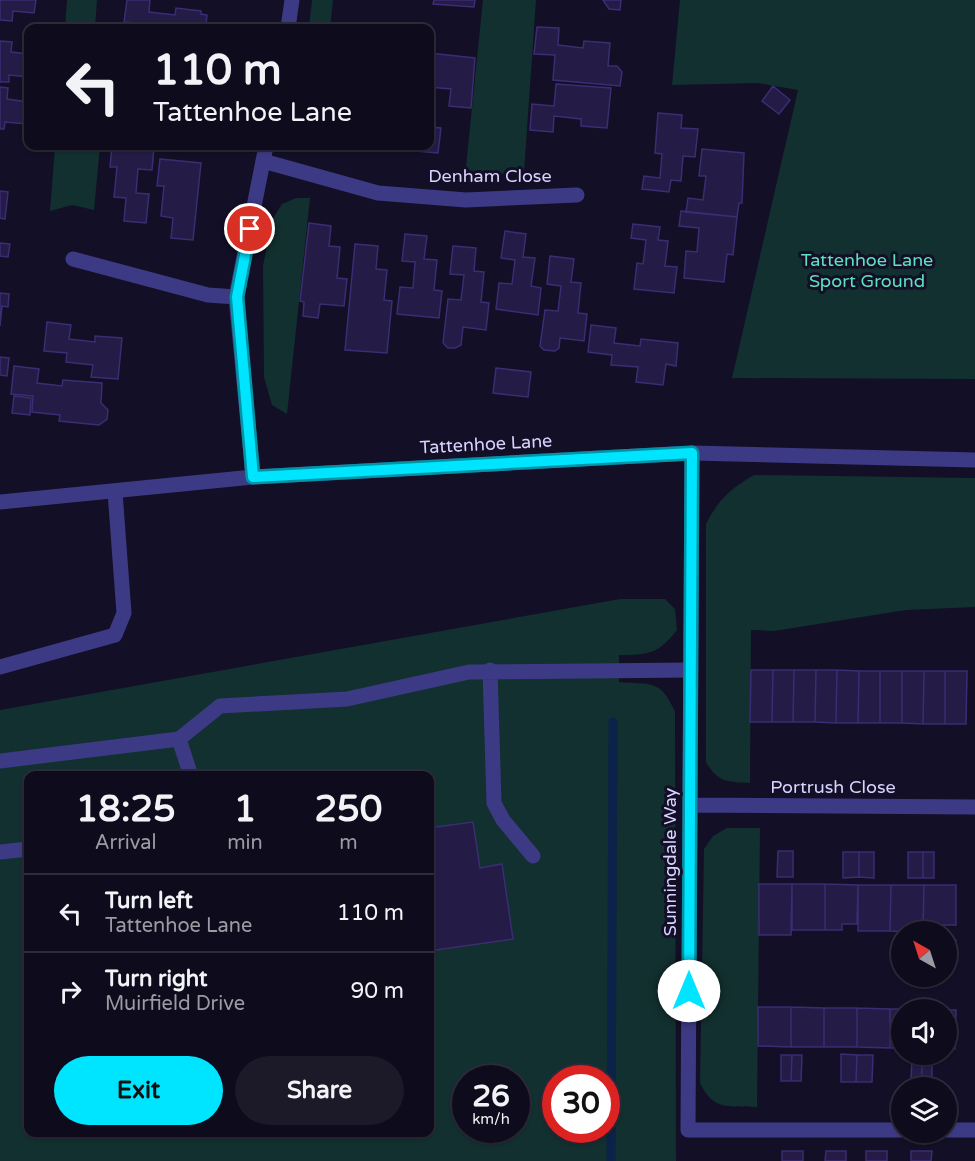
<!DOCTYPE html>
<html lang="en">
<head>
<meta charset="utf-8">
<style>
  :root { --surface:#0e0b1c; --page:#1c1929; --text:#f1f3f6; --muted:#9b9ba3; --line:#2e2b3b; --accent:#00e5ff }
  body { margin:0; font-family:"Varela Round",sans-serif; background:var(--page); color:var(--text); height:100vh; display:flex; flex-direction:column; font-size:22px; white-space:nowrap }
  * { box-sizing:border-box; margin:0 }
  p { font-size:20px; color:var(--muted) }
  .icon { flex:none; width:33px; height:33px; fill:none; stroke:currentColor; stroke-width:2; stroke-linecap:round; stroke-linejoin:round }
  .map { position:relative; flex:1; overflow:hidden }
  .sheet { position:absolute; left:24px; top:771px; width:410px; height:366px; display:flex; flex-direction:column; background:var(--surface); border-radius:12px; box-shadow:0 2px 4px #0004,0 0 0 2px var(--line) }
  .sheet>* { flex:none }
  .banner { position:absolute; left:24px; top:24px; width:410px; height:126px; border-radius:12px; box-shadow:0 2px 4px #0004,0 0 0 2px var(--line); background:#0e0b1c; color:var(--text); overflow:hidden }
  .needle { width:39px; rotate:321deg }
  .buttons { position:absolute; left:891px; top:921px; display:grid; gap:12px }
  .buttons a { display:grid; place-items:center; width:66px; height:66px; border-radius:50%; background:var(--surface); box-shadow:0 2px 4px #0004,0 0 0 2px var(--line); font-size:30px }
  .speed { position:absolute; left:452px; top:1065px; display:flex; gap:12px; font-size:30px; font-weight:700; text-align:center }
  .speed>* { display:grid; place-content:center; width:78px; height:78px; border-radius:50%; background:var(--surface); box-shadow:0 2px 4px #0004,0 0 0 2px var(--line); line-height:1 }
  .speed small { font-size:15px; font-weight:400 }
  .speed .limit { border:9px solid #d22; background:#fff; color:#111 }
  .pin { position:absolute; display:grid; place-items:center; width:51px; height:51px; color:#fff; margin:-26px; border:3px solid #fff; border-radius:50%; box-shadow:0 2px 6px #0007 }
  .me { position:absolute; width:66px; margin:-33px; rotate:0deg; stroke-linejoin:round; filter:drop-shadow(0 0 4px #0008) }
  .turn { display:flex; align-items:center; gap:21px; height:126px; padding:0 30px; font-size:27px }
  .turn .icon { width:78px; height:78px; stroke-width:2.5 }
  .turn b { display:block; font-size:42px; line-height:51px }
  .eta { display:flex; justify-content:space-evenly; align-items:center; height:102px; text-align:center }
  .eta b { font-size:36px; font-weight:800; line-height:42px }
  .button { display:flex; gap:12px; margin-top:auto; padding:12px 30px }
  .button a { flex:1; height:69px; border-radius:36px; background:var(--accent); color:#111; font-size:24px; font-weight:800; line-height:69px; text-align:center }
  .button a+a { background:var(--page); color:var(--text) }
  ul { padding:0; list-style:none }
  li { display:flex; align-items:center; gap:18px; height:78px; padding:0 30px; border-top:2px solid var(--line) }
  li div { flex:1 }
  li b { display:block; font-size:22px }
  li em { font-style:normal }
  .map>svg:first-child { display:block }
</style>
</head>
<body>
<div class="map">
<svg width="975" height="1161" viewBox="0 0 975 1161">
  <rect width="100%" height="100%" fill="#130f26"/>
  <path fill="#12302f" fill-rule="evenodd" d="M67,0H97L95,28H65Z
    M312,0H333L330,28H309Z
    M483,0H536L524,172L465,176Z
    M680,0H975V379L732,378L798,90L757,83L672,85Z
    M55,146H100L94,210L72,205L50,211Z
    M296,198H310L287,414L272,405L264,377L263,266L272,220L282,204Z
    M754,475L975,478V607L906,610L774,631L751,630L750,783C728,782 717,782 706,762V524C718,500 731,488 754,475Z
    M620,599H665L675,609L677,630C658,654 649,655 619,655V682C651,685 660,678 675,712L676,1161H0V710ZM28,776H429V1132H28ZM465,1078H516V1130H465ZM555,1078H606V1130H555Z
    M727,828H760L757,1107C729,1106 713,1111 700,1083L704,849L713,836Z"/>
  <g fill="none" stroke-linecap="round" stroke-linejoin="round">
    <path stroke="#0c2248" stroke-width="9" d="M611,1161L613,722"/>
  </g>
  <path fill="#241b47" stroke="#3b2d73" stroke-width="1.5" d="M0,0H36L34,13L13,11L12,21L0,20Z
    M127,0H150L149,12L175,15L176,8L201,11V14L207,15L206,24L200,23L199,28H146L147,24L124,22Z
    M434,0H475L474,7L433,4Z
    M603,0H621L620,10L609,9Z
    M537,27L559,28L558,45L583,48L584,41L610,43L608,66H617L622,72L620,86L553,80L555,55L534,54Z
    M0,41L12,42L11,52L28,54V77L9,75V82H0Z
    M429,53L475,58L471,108L449,106L451,89L429,87Z
    M556,84L611,88L607,128L581,126V119L554,116L553,132L530,130L532,104L554,106Z
    M773,86L790,100L779,114L762,101Z
    M0,87L8,88L7,99L28,102V124L5,122L4,129H0Z
    M429,103H434L431,127L441,128L438,153L416,151V146H429Z
    M658,113L682,115L681,128L698,129L695,157L683,156L681,181L671,180L669,192L642,189L644,176L660,178L662,154L655,153Z
    M112,146H154L152,170L138,169L136,193L149,194L146,223L124,221L126,198L114,197L117,167H110Z
    M702,149L744,153L742,203H739L737,217L686,212L688,198L703,200L706,176H699Z
    M160,159L201,163L193,240L171,238L173,218L161,216L164,186H157Z
    M0,191L8,192L5,219L0,218Z
    M681,211L737,217L733,255L727,254L724,282L684,278L686,251L697,252L699,228L679,226Z
    M309,223L331,226L329,246L340,247L337,278L347,279L344,306L320,304L318,318L303,316L304,302L300,301Z
    M633,224L660,227L658,240L668,241L665,266L677,267L674,293L634,289L637,263L643,264L646,240L631,238Z
    M505,231L526,234L523,257L535,258L531,286L541,288L538,315L496,309L499,283L512,284L515,260L501,258Z
    M405,234L427,236L424,259L437,260L434,290L442,291L439,318L397,314L400,287L413,288L415,262L402,261Z
    M0,243L10,244L8,257L0,256Z
    M355,244L378,246L376,269L387,270L384,300L392,301L387,353L345,350Z
    M453,246L476,248L474,271L484,272L481,302L489,303L486,330L463,327L461,345L455,348H448L443,343L448,299L461,300L464,275L450,274Z
    M550,256L574,259L571,282L581,283L578,313L587,314L584,341L560,338L559,348L555,351L544,350L540,346L545,310L558,311L561,286L547,284Z
    M0,293L9,294L8,307L2,306L0,326Z
    M47,322L71,325L69,339L95,342V336L122,338L118,379L91,377L93,365L66,362L67,353L44,351Z
    M591,325L616,328L614,343L640,346L641,339L678,343L676,366L666,364L663,385L636,382L638,367L611,365L612,355L588,352Z
    M0,357L9,358L7,376L0,375Z
    M14,366L39,369L37,383L62,386L63,380L102,383L101,403L108,410L107,419L99,425L59,421L60,415L32,412L33,396L11,394Z
    M496,368L531,372L528,397L493,393Z
    M14,396L31,398L30,415L12,413Z
    M751,670H773L772,722H750Z
    M773,670H794L793,722H772Z
    M794,670H816L815,722H793Z
    M816,670H837L836,723L815,722Z
    M837,670L859,671L858,723H836Z
    M859,671H880V723H858Z
    M880,671H902V723H880Z
    M902,671H924L923,724L902,723Z
    M924,671H945V724H923Z
    M945,671H967L966,724H945Z
    M473,822L480,868L502,864L513,939L429,951V828Z
    M778,851H793V877H777Z
    M843,852H859V877L843,878Z
    M859,852H874V878L859,877Z
    M908,852H923V878H908Z
    M923,852H934V878H923Z
    M759,884H792L791,935H759Z
    M792,884H825V930H792Z
    M825,884L858,885L857,924H842V930H825Z
    M858,885H891L890,931H858Z
    M891,885H924L923,924H911V932L890,931Z
    M924,885H956V925H940L939,932H923Z
    M947,940H956L955,957H947Z
    M758,1007H791V1047L758,1046Z
    M791,1007L824,1008V1047H791Z
    M824,1008H857V1047H824Z
    M857,1008L890,1009V1048L857,1047Z
    M890,1009H923L902,1010V1048H890Z
    M946,1010H956L955,1049H946Z
    M841,1054L857,1055L856,1082H841Z
    M781,1055H792L791,1081H781Z
    M792,1055H802L801,1081H791Z
    M857,1055H873L872,1082H856Z
    M912,1056H922V1082H911Z
    M922,1056H932V1082H922Z
    M782,1151H803V1161H782Z
    M826,1151H846V1161H825Z
    M866,1151H887V1161H866Z
    M911,1151H932L931,1161H911Z"/>
  <g fill="none" stroke-linecap="round" stroke-linejoin="round">
    <path stroke="#3d3a85" stroke-width="15" d="M0,667L115,635L124,613L115,492
      M490,670L494,803L503,820L533,856
      M179,739L191,776
      M0,761L179,739L220,706L347,699L469,672L691,670
      M0,852L28,849"/>
    <path stroke="#3d3a85" stroke-width="15" d="M288,28L292,0
      M263,161L378,193L466,200L577,195
      M73,259L208,295L236,297
      M692,453L688,1130H902
      M253,477L236,297L266,146
      M690,805L975,807
      M946,1130H975"/>
    <path stroke="#3d3a85" stroke-width="15" d="M0,502L253,477L692,453L975,460"/>
  </g>
  <g fill="none" stroke-linecap="round" stroke-linejoin="round">
    <defs>
      <path id="route" d="M250,229L237,297L253,477L692,453L689,991"/>
    </defs>
    <use href="#route" stroke="#0095a6" stroke-width="15"/>
    <use href="#route" stroke="#00e5ff" stroke-width="10"/>
  </g>
  <g text-anchor="middle" stroke-width="6" stroke-linejoin="round" paint-order="stroke">
    <g font-size="18" fill="#d9d4ff" stroke="#130f26">
      <text x="490" y="182">Denham Close</text>
      <text transform="translate(486 444) rotate(-3)" y="6">Tattenhoe Lane</text>
      <text x="833" y="793">Portrush Close</text>
      <text transform="translate(670 862) rotate(-90)" y="6">Sunningdale Way</text>
    </g>
    <g font-size="18" fill="#5fe0c0" stroke="#130f26">
      <text x="867" y="266">Tattenhoe Lane<tspan x="867" dy="21">Sport Ground</tspan></text>
    </g>
  </g>
</svg>
<div class="buttons">
<a><svg class="needle" viewBox="-14 -14 28 28"><path d="M0-13l5 13h-10z" fill="#e53935"/><path d="M0 13l5-13h-10z" fill="#9b9ba3"/></svg></a>
<a><svg class="icon" aria-label="sound" viewBox="0 0 24 24"><path d="M4 9h4l5-4v14l-5-4H4zM17 9q2 3 0 6"/></svg></a>
<a><svg class="icon" aria-label="layers" viewBox="0 0 24 24"><path d="M12 4l9 5-9 5-9-5zM3 14l9 5 9-5"/></svg></a>
</div>
<div class="speed"><div>26<small>km/h</small></div><div class="limit">30</div></div>
<div class="pin" style="left:250px;top:229px;background:#d93025"><svg class="icon" aria-label="arrive" viewBox="0 0 24 24"><path d="M6 21V4h12l-3 4 3 4H6"/></svg></div>
<svg class="me" style="left:689px;top:991px" viewBox="-20 -20 40 40"><circle r="19" fill="#fff"/><path d="M0-13L10 11 0 6-10 11z" fill="#00e5ff"/></svg>
<div class="banner">
<div class="turn"><svg class="icon" aria-label="left" viewBox="0 0 24 24"><path d="M17 20v-9H6M10 6l-5 5 5 5"/></svg><div><b>110 m</b>Tattenhoe Lane</div></div>
</div>
<section class="sheet">
<div class="eta">
<div><b>18:25</b><p>Arrival</p></div>
<div><b>1</b><p>min</p></div>
<div><b>250</b><p>m</p></div>
</div>
<ul>
<li><svg class="icon" aria-label="left" viewBox="0 0 24 24"><path d="M17 20v-9H6M10 6l-5 5 5 5"/></svg><div><b>Turn left</b><p>Tattenhoe Lane</p></div><em>110 m</em></li>
<li><svg class="icon" aria-label="right" viewBox="0 0 24 24"><path d="M7 20v-9h11M14 6l5 5-5 5"/></svg><div><b>Turn right</b><p>Muirfield Drive</p></div><em>90 m</em></li>
</ul>
<div class="button"><a>Exit</a><a>Share</a></div>
</section>
</div>
</body>
</html>
